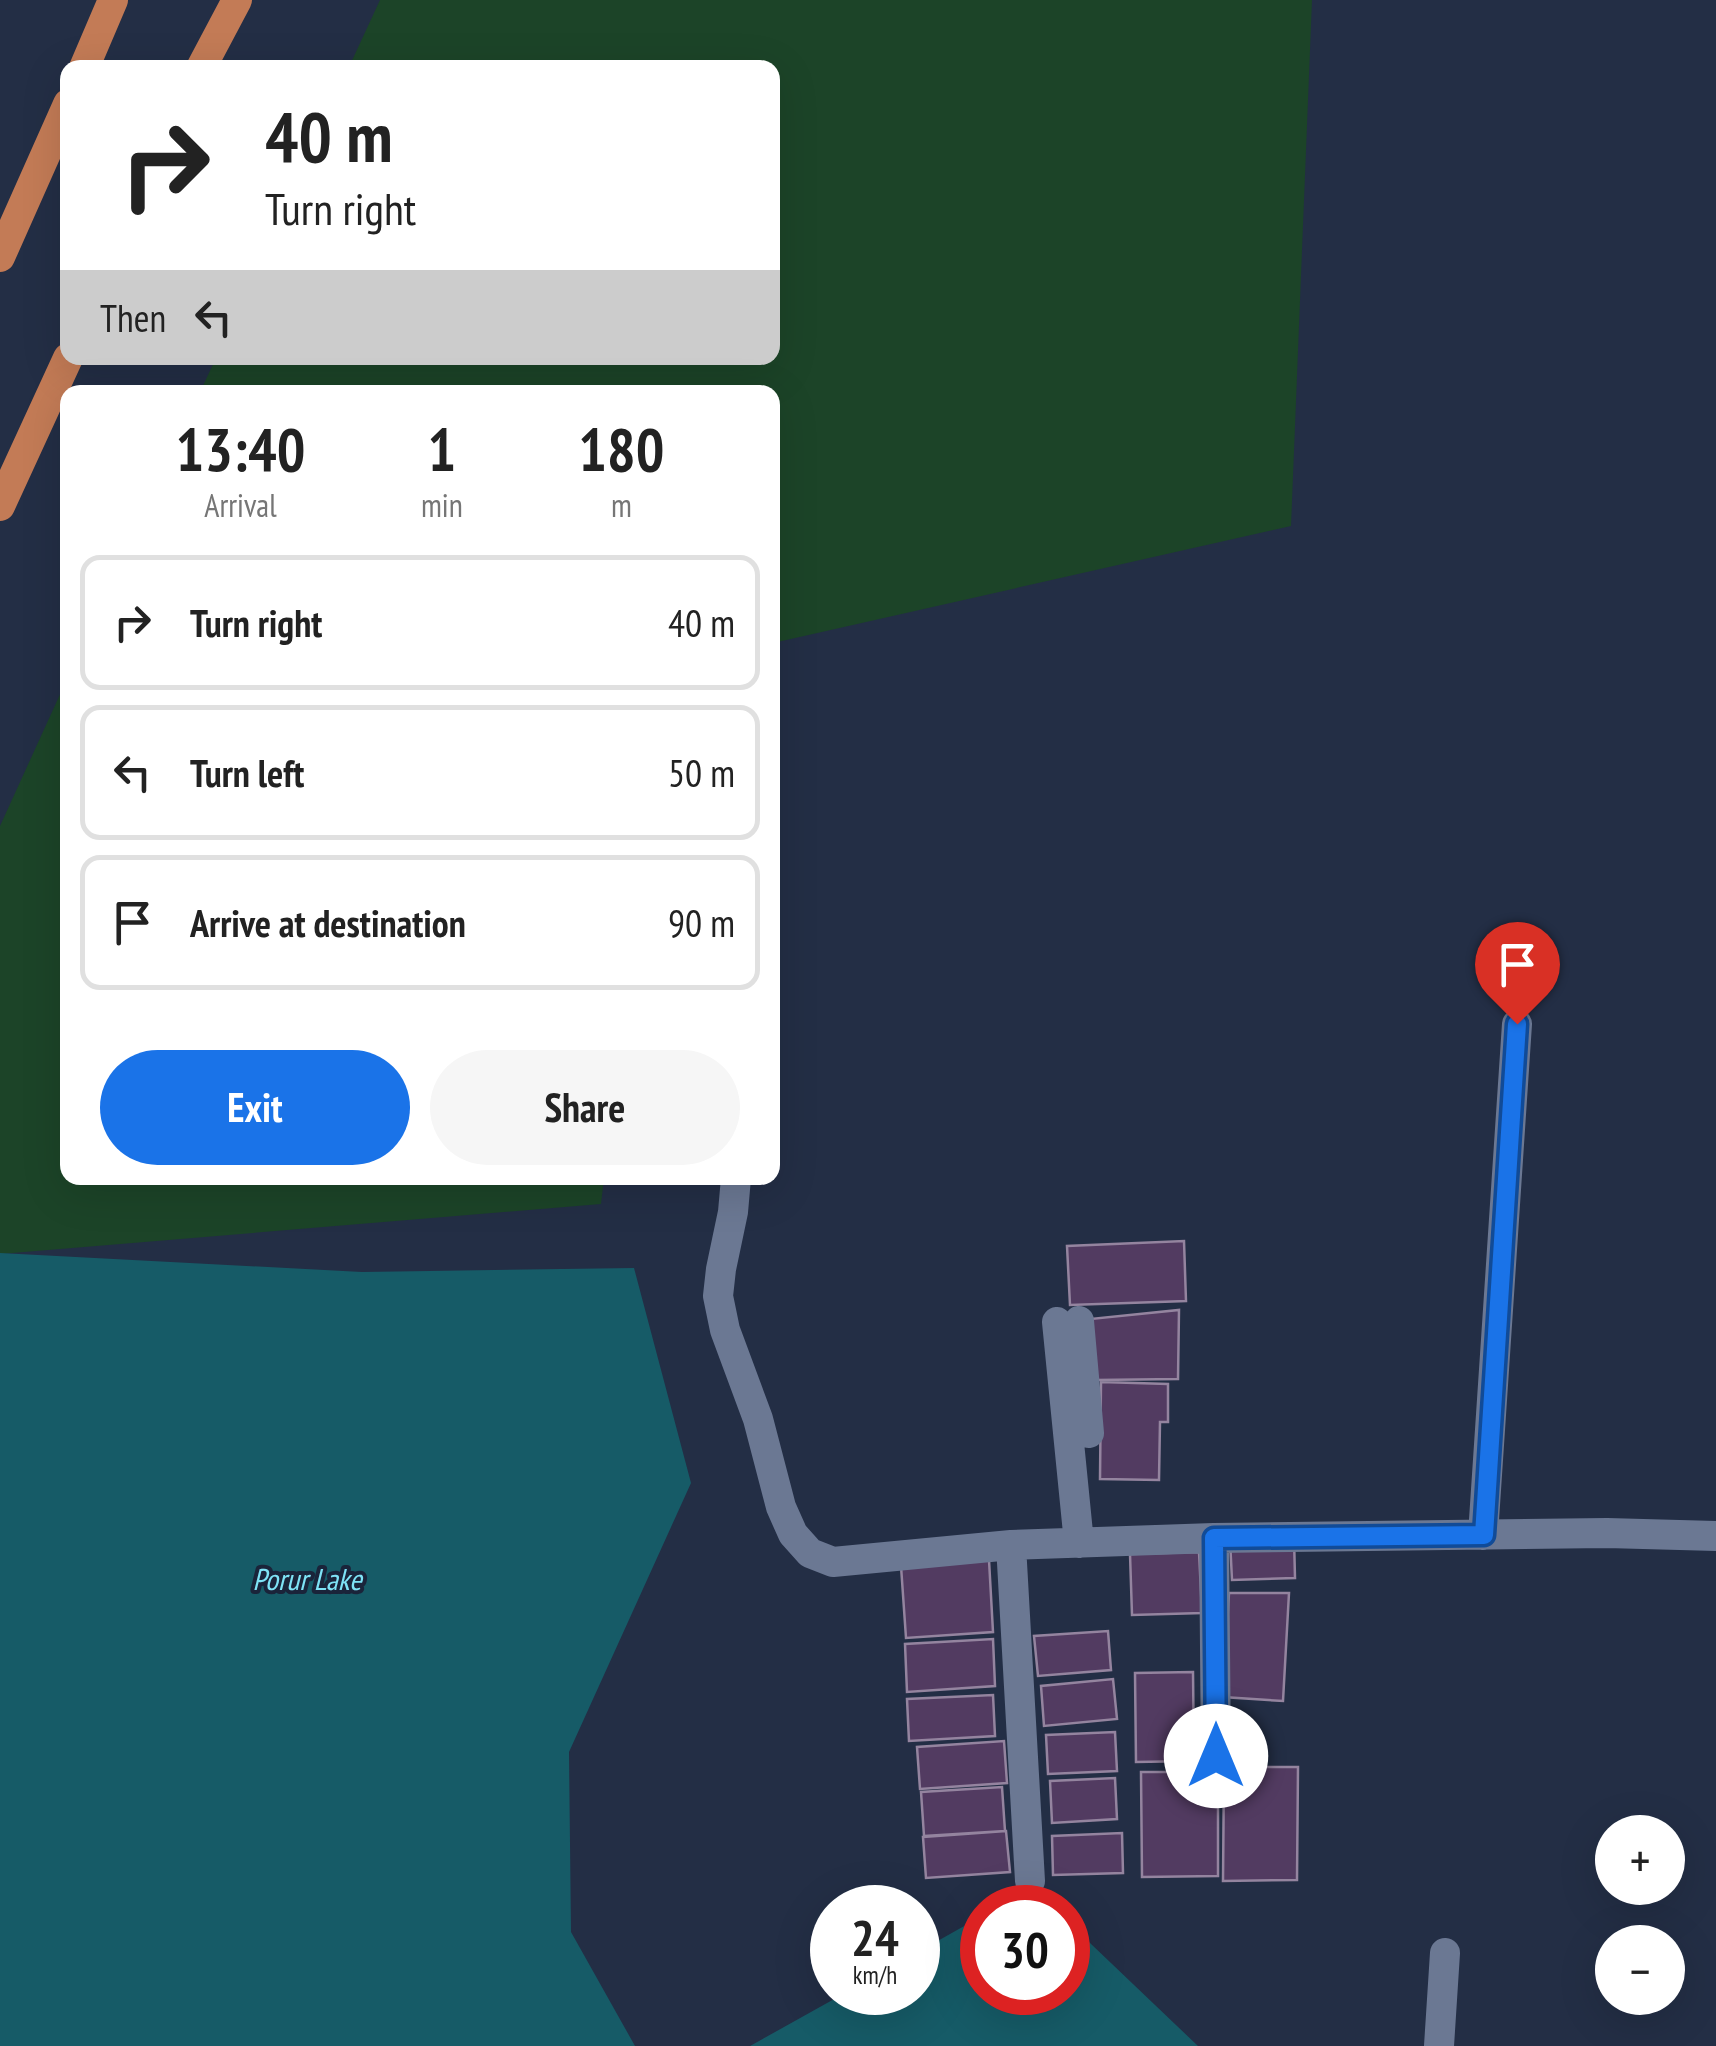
<!DOCTYPE html>
<html lang="en">
<head>
<meta charset="utf-8">
<style>
  :root { --surface:#fff; --page:#f6f6f6; --text:#222; --muted:#767676; --line:#e0e0e0; --accent:#1a73e8 }
  body { margin:0; font-family:"PT Sans Narrow",sans-serif; background:var(--page); color:var(--text); height:100vh; display:flex; flex-direction:column; font-size:38px; white-space:nowrap }
  * { box-sizing:border-box; margin:0 }
  p { font-size:32px; color:var(--muted) }
  .icon { flex:none; width:55px; height:55px; fill:none; stroke:currentColor; stroke-width:2; stroke-linecap:round; stroke-linejoin:round }
  .map { position:relative; flex:1; overflow:hidden }
  .details { position:absolute; left:60px; top:385px; width:720px; height:800px; display:flex; flex-direction:column; background:var(--surface); border-radius:20px; box-shadow:0 10px 40px #0002 }
  .details>* { flex:none }
  .guide { position:absolute; left:60px; top:60px; width:720px; height:305px; border-radius:20px; box-shadow:0 10px 40px #0002; background:#fff; color:var(--text); overflow:hidden }
  .fabs { position:absolute; left:1595px; top:1815px; display:grid; gap:20px }
  .fabs a { display:grid; place-items:center; width:90px; height:90px; border-radius:50%; background:var(--surface); box-shadow:0 10px 40px #0002; font-size:50px }
  .speed { position:absolute; left:810px; top:1885px; display:flex; gap:20px; font-size:50px; font-weight:700; text-align:center }
  .speed>* { display:grid; place-content:center; width:130px; height:130px; border-radius:50%; background:var(--surface); box-shadow:0 10px 40px #0002; line-height:1 }
  .speed small { font-size:25px; font-weight:400 }
  .speed .limit { border:15px solid #d22; background:#fff; color:#111 }
  .pin { position:absolute; display:grid; place-items:center; width:85px; height:85px; color:#fff; margin:-102px -42px; border-radius:50% 50% 50% 0; rotate:-45deg; box-shadow:0 0 10px #0007 }
  .pin .icon { rotate:45deg }
  .me { position:absolute; width:110px; margin:-55px; rotate:0deg; stroke-linejoin:round; filter:drop-shadow(0 0 8px #0008) }
  .turn { display:flex; align-items:center; gap:35px; height:210px; padding:0 40px; font-size:45px }
  .turn .icon { width:130px; height:130px; stroke-width:2.5 }
  .turn b { display:block; font-size:70px; line-height:85px }
  .then { display:flex; align-items:center; height:95px; padding:0 40px; background:#0003; gap:20px; font-size:38px }
  .eta { display:flex; justify-content:space-evenly; align-items:center; height:170px; text-align:center }
  .eta b { font-size:60px; font-weight:800; line-height:70px }
  .cta { display:flex; gap:20px; margin-top:auto; padding:20px 40px }
  .cta a { flex:1; height:115px; border-radius:60px; background:var(--accent); color:#fff; font-size:40px; font-weight:800; line-height:115px; text-align:center }
  .cta a+a { background:var(--page); color:var(--text) }
  ul { padding:0; list-style:none }
  li { display:flex; align-items:center; gap:30px; height:135px; margin:0 20px 15px; padding:0 20px; border:5px solid var(--line); border-radius:20px }
  li div { flex:1 }
  li b { display:block; font-size:38px }
  li em { font-style:normal }
  .map>svg:first-child { display:block }
</style>
</head>
<body>
<div class="map">
<svg width="1716" height="2046" viewBox="0 0 1716 2046">
  <rect width="100%" height="100%" fill="#232e45"/>
  <path fill="#1c4428" d="M380,0H1312L1291,526L773,643L772,392H200L216,358H772V68L349,67Z
    M67,679L68,1178H604L601,1204L0,1254V826Z"/>
  <path fill="#165b67" d="M0,1253L362,1272L634,1268L691,1483L569,1752L571,1932L635,2046H0Z
    M982,1916V1992H1068V1922L1198,2046H750L845,1993L918,1992V1952Z"/>
  <path fill="#523b61" stroke="#94849f" stroke-width="2.5" d="M1184,1241L1186,1301L1070,1305L1067,1246Z
    M1179,1310L1178,1379L1096,1380L1090,1319Z
    M1101,1382L1168,1384V1422H1160L1159,1480L1100,1479Z
    M1294,1538L1295,1578L1232,1580L1230,1540Z
    M1199,1552L1202,1613L1132,1615L1130,1554Z
    M989,1560L993,1632L906,1638L901,1566Z
    M1229,1593H1289L1283,1701L1223,1697Z
    M1108,1631L1111,1670L1038,1676L1034,1636Z
    M993,1639L995,1686L907,1692L905,1644Z
    M1193,1672L1194,1761L1136,1762L1135,1673Z
    M1113,1679L1117,1719L1044,1726L1041,1686Z
    M993,1695L995,1736L909,1741L907,1699Z
    M1115,1732L1117,1771L1048,1774L1046,1735Z
    M1004,1741L1007,1783L920,1789L917,1747Z
    M1224,1767H1298L1297,1880L1223,1881Z
    M1141,1772H1218V1876L1142,1877Z
    M1115,1778L1117,1819L1052,1823L1050,1781Z
    M1002,1787L1005,1831L924,1836L921,1792Z
    M1006,1831L1010,1872L926,1878L923,1837Z
    M1122,1833L1123,1873L1053,1875L1052,1836Z"/>
  <g fill="none" stroke-linecap="round" stroke-linejoin="round">
    <path stroke="#6b7893" stroke-width="30" d="M736,1178L733,1212L721,1269L718,1296L725,1330L758,1419L781,1507L793,1534L810,1553L833,1562L1011,1545L1214,1538L1607,1533L1716,1536
      M1079,1321L1089,1433
      M1057,1322L1079,1543
      M1483,1535L1517,1024
      M1214,1538L1216,1757
      M1011,1545L1030,1881
      M1439,2046L1445,1953"/>
    <path stroke="#c37b56" stroke-width="30" d="M84,68L113,0
      M201,68L237,0
      M0,257L68,104
      M0,506L68,358"/>
  </g>
  <g fill="none" stroke-linecap="round" stroke-linejoin="round">
    <defs>
      <path id="route" d="M1216,1756L1214,1538L1484,1535L1517,1024"/>
    </defs>
    <use href="#route" stroke="#114b97" stroke-width="25"/>
    <use href="#route" stroke="#1a73e8" stroke-width="18"/>
  </g>
  <g text-anchor="middle" stroke-width="8" stroke-linejoin="round" paint-order="stroke">
    <g font-size="30" font-style="italic" fill="#7ee3f6" stroke="#1a243a">
      <text x="307" y="1590">Porur Lake</text>
    </g>
  </g>
</svg>
<div class="fabs">
<a>+</a>
<a>−</a>
</div>
<div class="speed"><div>24<small>km/h</small></div><div class="limit">30</div></div>
<div class="pin" style="left:1517px;top:1024px;background:#d93025"><svg class="icon" aria-label="arrive" viewBox="0 0 24 24"><path d="M6 21V4h12l-3 4 3 4H6"/></svg></div>
<svg class="me" style="left:1216px;top:1756px" viewBox="-20 -20 40 40"><circle r="19" fill="#fff"/><path d="M0-13L10 11 0 6-10 11z" fill="#1a73e8"/></svg>
<div class="guide">
<div class="turn"><svg class="icon" aria-label="right" viewBox="0 0 24 24"><path d="M7 20v-9h11M14 6l5 5-5 5"/></svg><div><b>40 m</b>Turn right</div></div>
<div class="then">Then<svg class="icon" aria-label="left" viewBox="0 0 24 24"><path d="M17 20v-9H6M10 6l-5 5 5 5"/></svg></div>
</div>
<section class="details">
<div class="eta">
<div><b>13:40</b><p>Arrival</p></div>
<div><b>1</b><p>min</p></div>
<div><b>180</b><p>m</p></div>
</div>
<ul>
<li><svg class="icon" aria-label="right" viewBox="0 0 24 24"><path d="M7 20v-9h11M14 6l5 5-5 5"/></svg><div><b>Turn right</b></div><em>40 m</em></li>
<li><svg class="icon" aria-label="left" viewBox="0 0 24 24"><path d="M17 20v-9H6M10 6l-5 5 5 5"/></svg><div><b>Turn left</b></div><em>50 m</em></li>
<li><svg class="icon" aria-label="arrive" viewBox="0 0 24 24"><path d="M6 21V4h12l-3 4 3 4H6"/></svg><div><b>Arrive at destination</b></div><em>90 m</em></li>
</ul>
<div class="cta"><a>Exit</a><a>Share</a></div>
</section>
</div>
</body>
</html>
